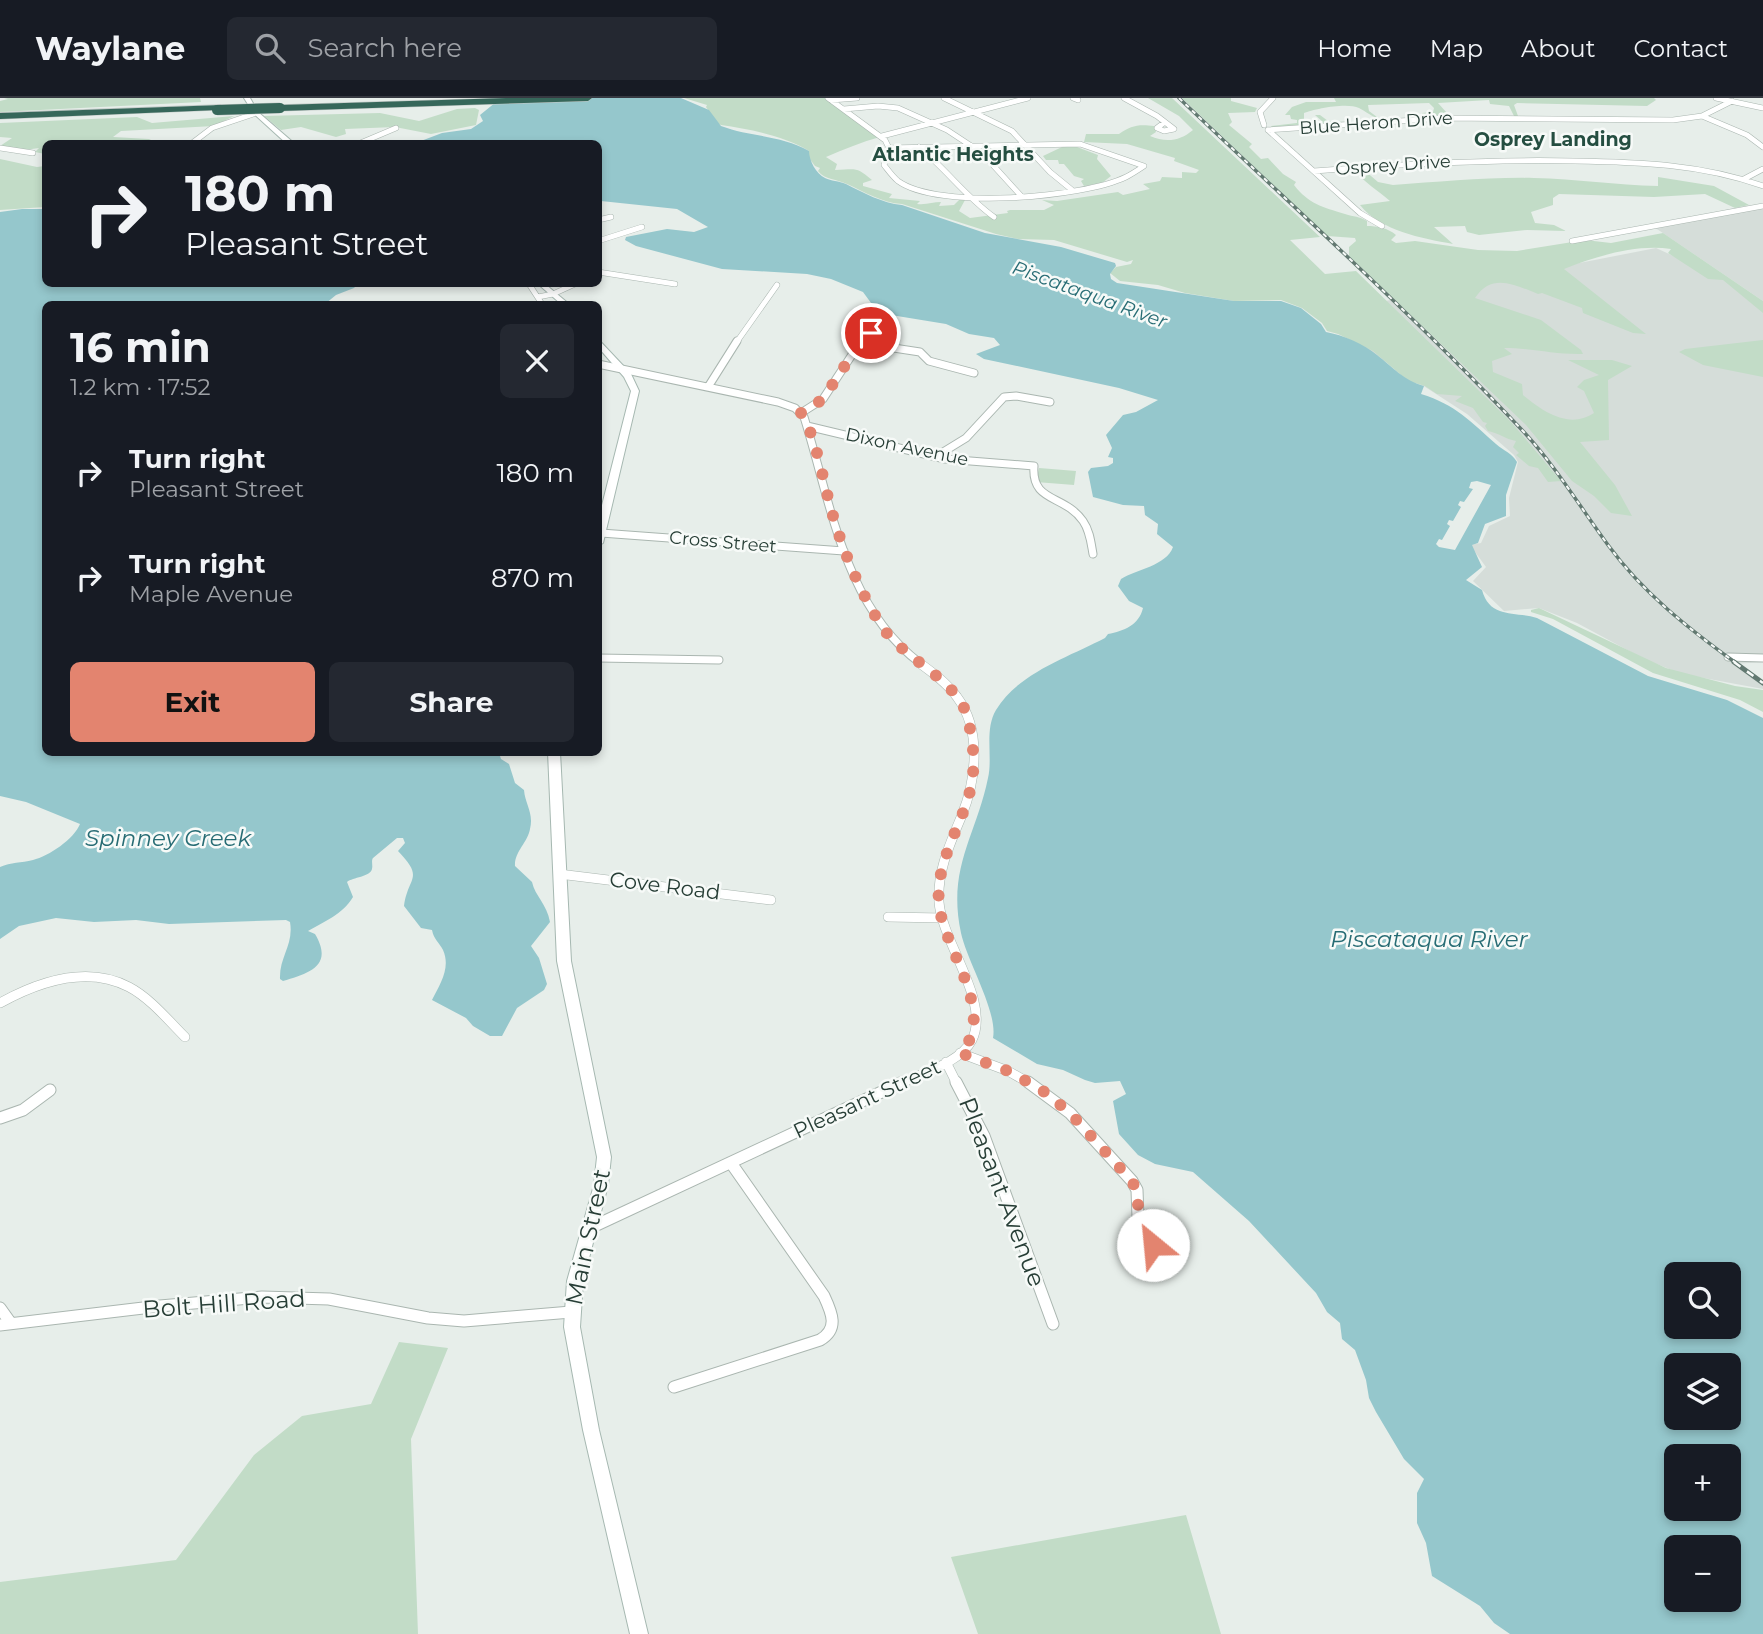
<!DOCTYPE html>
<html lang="en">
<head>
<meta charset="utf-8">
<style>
  :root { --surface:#171b24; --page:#242831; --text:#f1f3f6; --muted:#9ea1a6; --line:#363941; --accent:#e3846f }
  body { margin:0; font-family:Montserrat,sans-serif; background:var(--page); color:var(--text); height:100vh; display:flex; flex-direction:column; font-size:26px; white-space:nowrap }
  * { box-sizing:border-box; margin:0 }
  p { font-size:23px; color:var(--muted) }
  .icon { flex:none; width:38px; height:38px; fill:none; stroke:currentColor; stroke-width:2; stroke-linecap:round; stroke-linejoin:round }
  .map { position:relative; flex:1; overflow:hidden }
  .panel { position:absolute; left:42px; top:203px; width:560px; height:455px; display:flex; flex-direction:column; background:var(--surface); border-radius:10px; box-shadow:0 4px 10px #0003 }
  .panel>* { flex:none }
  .banner { position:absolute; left:42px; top:42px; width:560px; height:147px; border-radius:10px; box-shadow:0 4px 10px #0003; background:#171b24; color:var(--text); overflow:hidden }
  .controls { position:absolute; left:1664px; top:1164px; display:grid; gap:14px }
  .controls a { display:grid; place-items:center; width:77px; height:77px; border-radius:10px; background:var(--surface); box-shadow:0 4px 10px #0003; font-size:35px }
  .pin { position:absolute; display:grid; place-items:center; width:60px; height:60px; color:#fff; margin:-30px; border:4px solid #fff; border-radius:50%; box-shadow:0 2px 7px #0007 }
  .me { position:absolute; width:77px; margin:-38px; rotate:332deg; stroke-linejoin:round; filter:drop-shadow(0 0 5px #0008) }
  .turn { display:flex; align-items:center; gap:24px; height:147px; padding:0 28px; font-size:32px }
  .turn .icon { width:91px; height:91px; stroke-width:2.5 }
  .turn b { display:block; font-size:49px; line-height:60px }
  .round { display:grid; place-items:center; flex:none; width:74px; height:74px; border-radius:10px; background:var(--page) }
  .overview { display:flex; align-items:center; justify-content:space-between; height:119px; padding:0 28px }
  h1 { font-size:42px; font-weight:700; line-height:52px }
  .button { display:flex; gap:14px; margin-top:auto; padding:14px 28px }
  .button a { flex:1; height:80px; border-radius:10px; background:var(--accent); color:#111; font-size:28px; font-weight:700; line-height:80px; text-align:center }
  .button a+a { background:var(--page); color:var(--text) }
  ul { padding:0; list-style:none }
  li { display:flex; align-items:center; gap:21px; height:105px; padding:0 28px }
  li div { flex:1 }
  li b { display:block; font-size:26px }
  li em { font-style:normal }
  header { display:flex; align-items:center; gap:42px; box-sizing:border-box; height:98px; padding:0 35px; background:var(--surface); border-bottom:2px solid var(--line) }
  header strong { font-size:33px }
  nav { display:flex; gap:38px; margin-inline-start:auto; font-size:24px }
  .search { width:490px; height:63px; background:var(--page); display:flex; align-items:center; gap:18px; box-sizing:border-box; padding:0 24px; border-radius:10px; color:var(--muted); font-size:26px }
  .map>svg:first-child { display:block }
</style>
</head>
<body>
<header>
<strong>Waylane</strong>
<div class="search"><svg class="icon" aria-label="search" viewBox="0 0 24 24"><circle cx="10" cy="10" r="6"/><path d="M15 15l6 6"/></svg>Search here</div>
<nav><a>Home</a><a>Map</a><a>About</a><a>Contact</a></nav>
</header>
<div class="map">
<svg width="1763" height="1536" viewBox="0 0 1763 1536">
  <rect width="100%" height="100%" fill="#e7eeea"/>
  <path fill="#d5ddd9" d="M1763,110V203L1654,129Z
    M1656,150L1726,182L1763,211V564L1734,566L1763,587V591L1682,576L1644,561L1577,525L1539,510L1504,513L1473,483L1486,469L1470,447L1481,445L1489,428L1510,418L1509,400L1518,364L1514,357L1467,316L1314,217Z"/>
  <path fill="#c2dcc7" d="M4,0H200L201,4L0,14V3L8,1Z
    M684,0H836L826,1L880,39C862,44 844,51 826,59L837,66L835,72C858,71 856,69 872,82L863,85V88L892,96L889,100L920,103L917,106C927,107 933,104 941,104L939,108L954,107L959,102H965L959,113L970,120L1008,115L1007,113L1010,112H1044L1054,107L1042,102L1057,103L1118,94L1123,97L1150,91L1143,86L1160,83L1162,79L1182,80V74L1196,75L1199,72L1174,63L1175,60L1127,46L1084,44L1086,36H1119C1131,28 1137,26 1154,28L1156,34L1150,38C1166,45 1180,43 1193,32L1179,18L1148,0H1172L1320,139L1290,142L1325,176L1356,173L1511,324L1561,383L1548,384L1538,370L1529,368L1516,357L1519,355L1513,349L1516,343C1505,341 1499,335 1488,333L1485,328L1487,325L1483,324L1473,310L1455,303L1462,298L1437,296L1425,288L1408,283L1373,253L1338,236L1327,233L1322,225L1302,210L1281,202L1234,203L1185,195L1158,187L1120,183L1110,175L1116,169L1131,166L1133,162L1127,164L1054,142L1018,141L996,136L902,106C882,105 863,93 847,86C837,81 825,82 818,73L820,70L815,68L809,60V53C785,38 749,31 721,27L717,25L706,9L707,7Z
    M1182,0H1231V3L1257,10L1255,14L1228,15L1232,24L1229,27L1252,46L1249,49L1261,61L1268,60L1283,76L1296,84L1294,87C1309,106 1322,109 1345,116C1354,119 1359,118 1367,123V128C1377,128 1388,130 1396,137L1391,142L1396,145L1415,143L1478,152L1517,153L1585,142L1611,145L1663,135L1763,203V215L1723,182L1708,181L1668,155L1671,151C1636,146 1597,158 1564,171L1646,236L1633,235L1583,215L1582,210L1542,195L1538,196C1515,187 1492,174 1475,200L1541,222L1581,252L1583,256C1556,257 1531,250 1504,250L1512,256L1492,263L1493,274L1522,286L1523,297C1542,313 1569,332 1594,315L1584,293L1577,289L1584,282L1599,277L1568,262H1612L1632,268L1608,282L1609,342L1580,344L1615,387L1632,418L1611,415L1594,398L1572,383L1526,327L1349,158V149L1356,143L1355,140L1327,138Z
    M1334,0H1654L1656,2L1647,8L1517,5L1514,7L1518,18H1514L1509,8L1490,6L1489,2L1438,5L1447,15L1446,17L1424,18L1422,15L1433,14L1434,10L1429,5L1368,7L1369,13L1377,19L1390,21C1374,22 1372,17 1359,10C1347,4 1314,11 1304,15V21L1317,25L1323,24L1315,17H1320L1328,23L1347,24L1273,30L1271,28L1297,25V22L1291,21L1290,17H1285L1292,9L1306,4H1336Z
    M475,10L479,12L476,27L431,36L395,29L345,31L346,36L336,39L301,29L281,32L264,18L380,15L419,23L457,11Z
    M234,18L214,28L121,33L113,39L149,41L157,45L46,46L45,56L35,54L39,50L25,52L0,48L12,40L0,39V25L137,19L152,25Z
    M1062,49H1077L1098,57L1097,61L1111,78L1102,85L1084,88L1081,83L1084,81L1074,78L1064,66H1059L1058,62H1046L1043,58Z
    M0,61L37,69L45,68V109L0,112Z
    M1354,72H1364L1378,84L1393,87C1439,84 1487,79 1534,80C1576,81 1616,87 1658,88V79L1714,88L1749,107L1735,110L1705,96L1654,99L1559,96L1553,100V107L1531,114L1535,125L1554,127L1566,133L1527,132L1479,137L1467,134L1465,128L1434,129L1453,146C1421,140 1381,133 1360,107L1390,103C1377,92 1365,85 1354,72Z
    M1763,242V279L1703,267L1679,254L1685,251Z
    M1039,370L1076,373L1074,387L1036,384Z
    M1539,510L1666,570L1735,588L1763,592V614L1740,602L1653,575L1553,521L1531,514V512Z
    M399,1244L448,1250L411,1341L418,1536H0V1484L176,1462L254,1357L302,1318L371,1306Z
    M1186,1417L1221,1536H978L951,1459Z"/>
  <path fill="#95c7cc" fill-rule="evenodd" d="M501,0H681L709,12L721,28C750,39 781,37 809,53C809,62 816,76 825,80C831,83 839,83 846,86C864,95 882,105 902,107L985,135L1061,149L1115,165L1116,168L1110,176L1111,181L1117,185L1234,203H1281L1301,210L1321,226L1326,234C1343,237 1364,246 1377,257C1394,270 1403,282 1424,288L1421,296C1456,307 1470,323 1496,346C1504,353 1512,355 1517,364L1506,397V418L1485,426L1478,445L1472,447L1482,469L1466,482L1482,492C1490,521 1514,513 1537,520L1648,578L1727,602L1763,620V1536H1510L1494,1525L1480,1508L1432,1478L1426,1445L1417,1425V1395L1424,1381L1404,1361L1376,1314L1369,1300L1366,1282L1355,1252L1342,1241L1340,1225L1327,1214L1316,1195L1249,1123L1193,1074L1155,1066L1138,1057L1119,1036L1113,1003L1126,996L1120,983L1095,985L1085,982L1063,972L1037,966L993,940C998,914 967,863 961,835C947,770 976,738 988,680C993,659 984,632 996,612C1018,575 1069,559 1105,540L1108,536C1124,533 1139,527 1143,510L1129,503L1118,488L1121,481C1137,471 1166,468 1173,449L1157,436L1158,426L1145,417L1144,408L1123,407L1093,399L1088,374L1091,370L1108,368L1113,365V360L1108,359L1112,350L1106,337L1123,317L1136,314L1158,302L1119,290L984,261L976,256L1000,247L994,240L969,236L946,226L891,217L874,209L863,194L831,181L807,176L722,171L636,148L625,142L626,139L667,131L694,134L708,129L677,111L601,103L598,46H413L442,35L471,31L483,23L480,17ZM1676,1176H1729V1228H1676ZM1676,1267H1729V1320H1676ZM1676,1358H1729V1410H1676ZM1676,1449H1729V1502H1676Z
    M22,111H45L46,186H358L354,190L336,197L325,206H46V654L499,655L501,661L509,666L515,685L524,692C525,706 534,715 530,731C528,744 514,754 515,768L532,784C535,798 547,806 550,824L531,848L539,860L547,886L544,892L517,910L502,938H490L473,928L466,920L432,902C440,886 451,870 443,852C439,844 434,842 432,832L421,830L404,808C408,778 425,781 398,753L405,745L403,740H397L373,760C371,763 373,767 372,771C370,779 353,779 347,784L353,799C342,817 325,823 308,833L315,836C334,868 309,875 283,883L280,881C279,859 294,847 290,824L286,822L169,826L136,822L94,824L56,820L19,828L0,841V769C11,764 21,765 33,762C49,758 74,741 80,726L26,704L0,698V114Z"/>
  <path fill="#e7eeea" d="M1477,383L1491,387L1455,452L1439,449L1436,446L1439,441L1442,442L1450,428L1447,426L1449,422L1453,423L1461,409L1458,407L1460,403L1464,404L1473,391L1469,390L1471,384Z"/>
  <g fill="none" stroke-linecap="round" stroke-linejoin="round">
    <defs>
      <path id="street-far3" d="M828,0L885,42L889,50
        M944,0L1012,33L1050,74L1072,92
        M1073,0L1078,2
        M1124,0L1157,18L1174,31L1164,33L1157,30L1165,24
        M1716,0L1763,10
        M831,2L857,0
        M844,11L878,8L898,10L947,32L982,55L1022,99
        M1702,18L1747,37L1763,49
        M1264,27L1260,14L1273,0
        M1268,32L1444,20L1673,22L1702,18L1732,3
        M1268,32L1360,115L1382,128
        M882,38L1028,0
        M191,46L212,30L256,15
        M358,46L396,30
        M1080,46L1144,68C1138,72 1132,76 1126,79C1082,100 938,112 898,83C893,79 888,72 884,67L889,50Z
        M919,49C946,71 966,99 994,119
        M0,50L33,55
        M1314,73C1401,66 1487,61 1574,63C1639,64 1701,66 1763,88
        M1744,81L1763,71
        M598,122L611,119
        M598,143L642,129
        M1572,143L1763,108
        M598,174L675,186
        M529,186L542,206
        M538,199L553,196L575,186
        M736,245L777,187
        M860,245L873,235"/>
      <path id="street-far2" d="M861,245L920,254L929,263L974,275
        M598,266L778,304L795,310L804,319C831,405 844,508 920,565
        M708,289L737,243
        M801,315L823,301L861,243
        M807,328L945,361L1034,368C1031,405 1064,396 1083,423C1090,433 1091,445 1093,456
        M935,359L966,340L1004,299L1016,298L1050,304
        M601,435L844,453
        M1728,559L1763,560
        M598,560L719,562"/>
      <path id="street-far1" d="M559,776L771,802
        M888,819L942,820
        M0,905C38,884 87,867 129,889C150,900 168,922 185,939
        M960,955L1008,973L1031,986
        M946,964L957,986
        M900,986C922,975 960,965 972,942C991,903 942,845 939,804C937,773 950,746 962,717C976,682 982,632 957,599C947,585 932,574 918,564"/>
      <path id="street" d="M956,984L984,1038L1053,1226
        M1028,984L1070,1015L1132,1083L1137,1092L1138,1119L1153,1147
        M0,1020L23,1012L50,992
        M588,1131L903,984
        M0,1210L10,1224
        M0,1227L160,1208L262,1199L329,1201L428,1220L464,1223L571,1214
        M674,1289L820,1242C839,1231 832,1215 824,1198L731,1065"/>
      <path id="secondary" d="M244,0H250L258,14L295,46H287L254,16Z
        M538,186H545L569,206H561Z
        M598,241L631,276L639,293L603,445L598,448V423L631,293L624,279L598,249Z
        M548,654H560L571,863L611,1059L608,1087L583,1183L580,1229L599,1332L648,1536H630L583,1332L564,1229L567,1183L594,1087L597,1059L557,863Z"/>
      <path id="highway" d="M506,0H592L588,3L280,13L276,10L280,7Z
        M221,7L222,9L218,12L0,21V15Z"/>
    </defs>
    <use href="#street-far3" stroke="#aab6b0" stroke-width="6"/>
    <use href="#street-far2" stroke="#aab6b0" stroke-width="9"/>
    <use href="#street-far1" stroke="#aab6b0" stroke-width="10"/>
    <use href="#street" stroke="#aab6b0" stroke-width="13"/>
    <use href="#secondary" stroke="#a6b8b1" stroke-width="2"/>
    <use href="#highway" stroke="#c3c9c7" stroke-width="1"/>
    <use href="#street-far3" stroke="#fff" stroke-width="5"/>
    <use href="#street-far2" stroke="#fff" stroke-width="7"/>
    <use href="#street-far1" stroke="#fff" stroke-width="9"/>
    <use href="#street" stroke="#fff" stroke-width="11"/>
    <use href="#secondary" fill="#fff" fill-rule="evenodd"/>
    <use href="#highway" fill="#36675a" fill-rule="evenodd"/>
    <defs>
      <path id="rail-far1" d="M1179,0C1294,110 1413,216 1522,332C1555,367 1580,409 1608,447C1643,495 1689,531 1736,565"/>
      <path id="rail" d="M1734,564L1763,585"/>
    </defs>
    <use href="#rail-far1" stroke="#627971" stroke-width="3.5"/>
    <use href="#rail" stroke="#627971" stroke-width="5"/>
    <use href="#rail-far1" stroke="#f7faf8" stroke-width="2" stroke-dasharray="4.5" stroke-linecap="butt"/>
    <use href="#rail" stroke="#f7faf8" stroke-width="2.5" stroke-dasharray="8" stroke-linecap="butt"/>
    <defs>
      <path id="highway-bridge" d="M217,12L280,10"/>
    </defs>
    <use href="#highway-bridge" stroke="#c3c9c7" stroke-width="11" stroke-linecap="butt"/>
    <use href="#highway-bridge" stroke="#36675a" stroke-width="10"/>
  </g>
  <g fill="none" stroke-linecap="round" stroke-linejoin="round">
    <path stroke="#e3846f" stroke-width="12" stroke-dasharray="0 21.6" d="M871,235C845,256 829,308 801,315C815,335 824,386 831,411C842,450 858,489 879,524C899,559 954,579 966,615C973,638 976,666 971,689C962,729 935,763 939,806C943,851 999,917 960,955L1008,973L1042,992L1070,1015L1132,1083L1138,1096V1119L1153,1147"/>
  </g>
  <g text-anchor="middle" stroke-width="5" stroke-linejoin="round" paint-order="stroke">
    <g font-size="18" fill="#273e36" stroke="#f7faf8">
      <text transform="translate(1376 25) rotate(-4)" y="6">Blue Heron Drive</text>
      <text transform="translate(1393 67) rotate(-4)" y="6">Osprey Drive</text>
      <text transform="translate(907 349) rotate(12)" y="6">Dixon Avenue</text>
      <text transform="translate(723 444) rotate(5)" y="6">Cross Street</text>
    </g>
    <g font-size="19" font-weight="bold" fill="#254e41" stroke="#f7faf8">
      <text x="1553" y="48">Osprey Landing</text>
      <text x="953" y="63">Atlantic Heights</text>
    </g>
    <g font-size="19" font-style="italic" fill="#276c74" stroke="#f7faf8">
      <text transform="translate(1090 196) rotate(20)" y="7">Piscataqua River</text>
    </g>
    <g font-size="21" fill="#273e36" stroke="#f7faf8">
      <text transform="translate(665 788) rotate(7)" y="7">Cove Road</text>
      <text transform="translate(867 1001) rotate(-25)" y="7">Pleasant Street</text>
    </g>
    <g font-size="23" font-style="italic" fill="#276c74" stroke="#f7faf8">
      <text x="168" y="748">Spinney Creek</text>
      <text x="1429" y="849">Piscataqua River</text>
    </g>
    <g font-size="24" fill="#273e36" stroke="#f7faf8">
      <text transform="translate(1002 1094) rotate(69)" y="8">Pleasant Avenue</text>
      <text transform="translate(588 1139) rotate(-78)" y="8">Main Street</text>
      <text transform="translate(224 1206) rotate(-4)" y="8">Bolt Hill Road</text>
    </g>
  </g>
</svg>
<div class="controls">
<a><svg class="icon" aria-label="search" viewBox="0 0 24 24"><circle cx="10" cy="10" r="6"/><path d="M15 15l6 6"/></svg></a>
<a><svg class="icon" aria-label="layers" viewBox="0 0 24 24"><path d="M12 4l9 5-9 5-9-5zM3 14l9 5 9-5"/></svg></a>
<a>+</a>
<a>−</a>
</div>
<div class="pin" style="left:871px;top:235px;background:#d93025"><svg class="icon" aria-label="arrive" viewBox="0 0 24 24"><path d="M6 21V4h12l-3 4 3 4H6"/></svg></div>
<svg class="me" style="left:1153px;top:1147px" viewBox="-20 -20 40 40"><circle r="19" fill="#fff"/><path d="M0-13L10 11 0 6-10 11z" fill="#e3846f"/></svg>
<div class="banner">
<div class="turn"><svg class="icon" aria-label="right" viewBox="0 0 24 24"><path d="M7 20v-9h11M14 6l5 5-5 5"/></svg><div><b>180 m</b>Pleasant Street</div></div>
</div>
<section class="panel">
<div class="overview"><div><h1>16 min</h1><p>1.2 km · 17:52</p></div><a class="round"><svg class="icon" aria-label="close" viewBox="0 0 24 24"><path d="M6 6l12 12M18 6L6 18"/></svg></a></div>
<ul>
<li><svg class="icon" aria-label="right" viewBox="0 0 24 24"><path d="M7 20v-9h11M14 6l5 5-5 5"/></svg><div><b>Turn right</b><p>Pleasant Street</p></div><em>180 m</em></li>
<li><svg class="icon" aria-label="right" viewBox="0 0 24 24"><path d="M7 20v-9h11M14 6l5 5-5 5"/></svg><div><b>Turn right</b><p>Maple Avenue</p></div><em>870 m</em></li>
</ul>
<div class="button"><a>Exit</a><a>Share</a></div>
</section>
</div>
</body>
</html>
